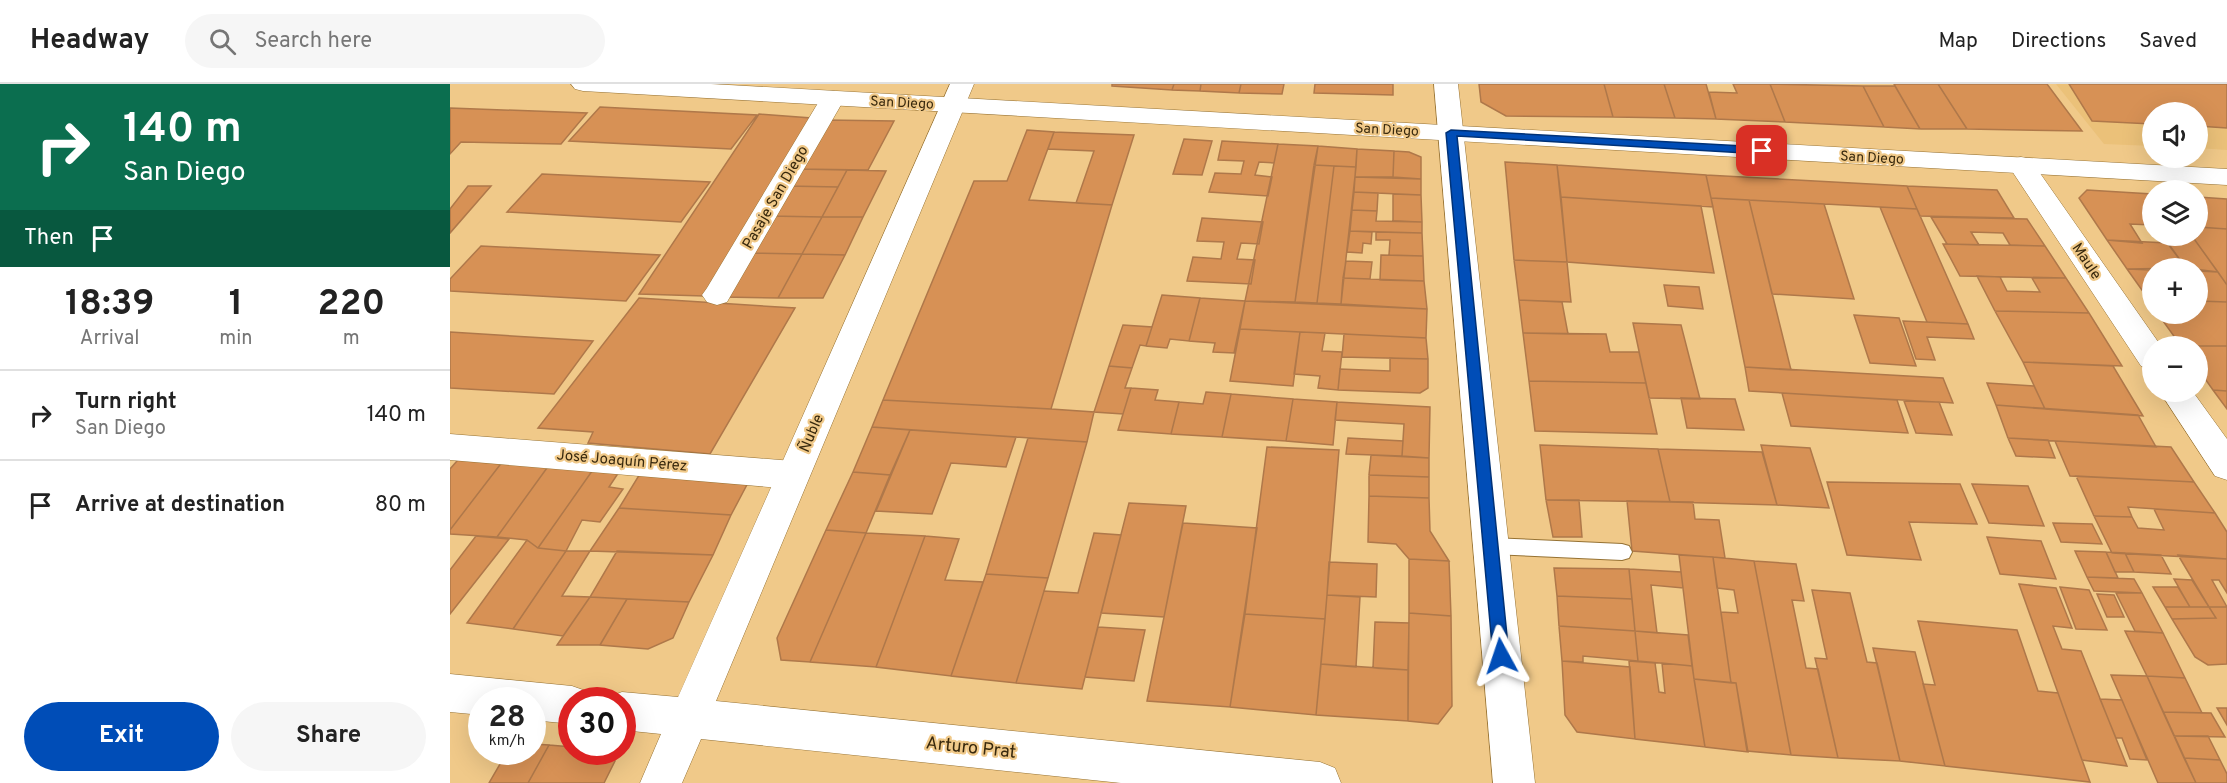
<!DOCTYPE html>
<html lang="en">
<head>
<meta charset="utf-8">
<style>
  :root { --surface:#fff; --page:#f6f6f6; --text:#222; --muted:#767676; --line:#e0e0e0; --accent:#004db7 }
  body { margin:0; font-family:Overpass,sans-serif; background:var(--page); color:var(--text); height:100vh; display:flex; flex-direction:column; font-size:22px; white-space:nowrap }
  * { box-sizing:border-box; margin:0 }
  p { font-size:20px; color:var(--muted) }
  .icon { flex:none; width:33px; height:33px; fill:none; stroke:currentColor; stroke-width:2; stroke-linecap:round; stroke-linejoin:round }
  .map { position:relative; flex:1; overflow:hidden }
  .side { display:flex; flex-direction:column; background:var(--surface); width:450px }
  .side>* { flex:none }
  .hud { background:#0b6e4f; color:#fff; overflow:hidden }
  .fabs { position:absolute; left:1692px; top:18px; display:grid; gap:12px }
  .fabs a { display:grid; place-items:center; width:66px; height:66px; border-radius:50%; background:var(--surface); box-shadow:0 6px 24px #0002; font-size:30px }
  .speed { position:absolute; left:18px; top:603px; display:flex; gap:12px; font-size:30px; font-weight:700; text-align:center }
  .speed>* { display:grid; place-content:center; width:78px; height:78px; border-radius:50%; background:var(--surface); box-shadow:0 6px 24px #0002; line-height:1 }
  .speed small { font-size:15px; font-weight:400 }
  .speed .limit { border:9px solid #d22; background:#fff; color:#111 }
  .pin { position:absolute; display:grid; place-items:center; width:51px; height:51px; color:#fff; margin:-26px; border-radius:12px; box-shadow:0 3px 9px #0006 }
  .me { position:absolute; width:66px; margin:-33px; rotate:355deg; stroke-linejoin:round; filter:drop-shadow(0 0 4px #0008) }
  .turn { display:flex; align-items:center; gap:21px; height:126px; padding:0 24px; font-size:27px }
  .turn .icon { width:78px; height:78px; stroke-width:2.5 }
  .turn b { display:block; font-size:42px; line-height:51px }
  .then { display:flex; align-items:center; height:57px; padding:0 24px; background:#0003; gap:12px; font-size:22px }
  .eta { display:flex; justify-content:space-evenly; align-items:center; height:102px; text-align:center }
  .eta b { font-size:36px; font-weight:700; line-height:42px }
  .action { display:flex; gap:12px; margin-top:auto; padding:12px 24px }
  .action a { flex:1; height:69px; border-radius:36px; background:var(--accent); color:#fff; font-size:24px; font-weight:700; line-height:69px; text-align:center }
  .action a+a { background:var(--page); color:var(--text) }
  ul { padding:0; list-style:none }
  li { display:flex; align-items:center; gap:18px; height:90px; padding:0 24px; border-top:2px solid var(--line) }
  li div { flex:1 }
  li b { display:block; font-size:22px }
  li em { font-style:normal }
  header { display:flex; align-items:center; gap:36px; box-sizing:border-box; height:84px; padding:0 30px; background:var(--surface); border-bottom:2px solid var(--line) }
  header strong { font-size:28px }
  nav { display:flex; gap:33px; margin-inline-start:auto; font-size:21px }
  .search { width:420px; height:54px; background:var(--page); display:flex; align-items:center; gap:15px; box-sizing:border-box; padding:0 21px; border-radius:33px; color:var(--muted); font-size:22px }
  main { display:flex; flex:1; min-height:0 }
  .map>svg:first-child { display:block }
</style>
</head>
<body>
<header>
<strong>Headway</strong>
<div class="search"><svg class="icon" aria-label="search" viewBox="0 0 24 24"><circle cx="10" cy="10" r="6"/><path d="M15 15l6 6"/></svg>Search here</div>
<nav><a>Map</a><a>Directions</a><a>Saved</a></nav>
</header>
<main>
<section class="side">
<div class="hud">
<div class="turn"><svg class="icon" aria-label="right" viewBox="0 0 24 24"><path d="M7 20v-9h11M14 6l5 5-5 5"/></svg><div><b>140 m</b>San Diego</div></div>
<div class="then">Then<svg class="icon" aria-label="arrive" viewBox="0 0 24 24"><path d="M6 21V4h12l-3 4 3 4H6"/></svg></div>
</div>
<div class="eta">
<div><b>18:39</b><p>Arrival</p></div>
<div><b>1</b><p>min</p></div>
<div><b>220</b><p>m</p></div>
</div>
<ul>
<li><svg class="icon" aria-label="right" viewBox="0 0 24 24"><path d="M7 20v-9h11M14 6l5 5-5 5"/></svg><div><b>Turn right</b><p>San Diego</p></div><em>140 m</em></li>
<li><svg class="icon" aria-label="arrive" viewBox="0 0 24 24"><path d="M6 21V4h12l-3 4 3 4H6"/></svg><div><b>Arrive at destination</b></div><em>80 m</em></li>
</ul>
<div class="action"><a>Exit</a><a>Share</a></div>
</section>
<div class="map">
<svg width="1777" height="699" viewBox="0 0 1777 699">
  <rect width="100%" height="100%" fill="#f0c989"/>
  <path fill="#ebc179" d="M1606,0H1777V66L1748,64V28H1702V62L1654,60Z"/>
  <path fill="#d79155" stroke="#af784a" stroke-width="1.5" d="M662,0H724L722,6L662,2Z
    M724,0H751L750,7L722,6Z
    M751,0H791L789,9L750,7Z
    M791,0H834L832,10L789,9Z
    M865,0H943V11L864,9Z
    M1029,0H1154L1163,33L1056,32L1031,18Z
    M1154,0H1214L1225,34L1163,33Z
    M1214,0H1256L1266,35L1225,34Z
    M1283,0H1320L1335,38L1266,35L1259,8L1287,9Z
    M1320,0L1413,2L1434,43L1335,38Z
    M1444,0H1488L1517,45H1470Z
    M1488,0H1597L1632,47L1517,45Z
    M1619,0H1777V44L1748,42V28H1702V40L1642,37Z
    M1413,2H1445L1470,45L1434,43Z
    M150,23L307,31L281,65L119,57Z
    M0,24L137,29L111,60L11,58L0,70Z
    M309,30L361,34L254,212L189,210Z
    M376,36L444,37L418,86L347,85Z
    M577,46L604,48L579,116L662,121L601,325L433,316L524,97H557Z
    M604,48L684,51L662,121L626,119L644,67L598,65Z
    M734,55L762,57L752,91L723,90Z
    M772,57L828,60L824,79L809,78L805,91L822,93L818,112L759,108L765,89L791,90L794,77L768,76Z
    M828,60L868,62L845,218L795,217Z
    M868,62L907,65L906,83L864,81Z
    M907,65L944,67L943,93H905Z
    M944,67L959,68L971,73V95L943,93Z
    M1055,78L1107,81L1117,178L1064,176Z
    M864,81L884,82L867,219L845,218Z
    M1107,81L1256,91L1263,123L1111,113Z
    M884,82L906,83L891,220L867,219Z
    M347,85L397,86L388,103L337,102Z
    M397,86L436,87L413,133H372Z
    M92,90L260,98L231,138L57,128Z
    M1256,91L1457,102L1467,125L1261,114Z
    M905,93L971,95V111L904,108Z
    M18,102H41L0,149V125Z
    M337,102L388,103L372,133L320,132Z
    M1457,102L1547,106L1564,134L1470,132Z
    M1637,106L1702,110V141L1680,140L1692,159L1657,156L1629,114Z
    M904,108L928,109L927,127L902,126Z
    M943,110L971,111L972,138L943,137Z
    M1111,113L1251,122L1264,189L1117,178Z
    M1748,113L1777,115V145L1748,143Z
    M1261,114L1299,116L1341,286L1295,283Z
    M1299,116L1374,120L1404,215L1322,210Z
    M1430,123L1467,125L1518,240L1477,238Z
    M902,126L927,127L926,137L972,138V149L900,147Z
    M320,132L372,133L352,170L298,169Z
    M372,133H413L395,171L352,170Z
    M1481,133L1577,135L1595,162L1560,161L1553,149L1521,148L1529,161L1497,160Z
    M752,134L813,138L809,160L791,159L787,175L805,176L801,200L737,197L743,173L771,175L774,158L747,157Z
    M1748,143L1777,145V201L1742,152H1748Z
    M900,147L922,148L921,160L913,159L912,169L897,168Z
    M926,148L972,149L973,172L939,171L940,156H926Z
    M1712,152H1742L1768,188L1736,184Z
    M1657,156L1718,159L1736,184L1677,185Z
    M1493,160L1595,162L1616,194L1510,192Z
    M31,162L210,171L176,217L0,207V195Z
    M298,169L352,170L328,214L272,213Z
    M352,170L395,171L373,214H328Z
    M931,171L973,172L974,197L930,196Z
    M1064,176L1117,178L1121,218L1069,216Z
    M896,177L922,178L920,195L893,194Z
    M1677,185L1702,186V216H1699Z
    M1748,187L1768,188L1777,201V218L1748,217Z
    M1527,192L1550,193L1557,207L1590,208L1582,194H1616L1639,229L1545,227Z
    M893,194L974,197L977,225L891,220Z
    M1214,201L1249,203L1253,225L1218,222Z
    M712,211L750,214L739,257L720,255L717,264L696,262Z
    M189,214L345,224L260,370L138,359L143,348L88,344Z
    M750,214L795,217L784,269L763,268L765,259L739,257Z
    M1069,216L1112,218L1118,250L1073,249Z
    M795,217L977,225L976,254L790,245Z
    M1748,217L1777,218V262H1731L1708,230H1748Z
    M1545,227L1639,229L1672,282L1573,278Z
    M1404,231L1449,234L1466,282L1420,279Z
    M1453,237L1518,240L1524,255L1477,253L1485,276L1466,275Z
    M1183,239L1231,241L1250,315L1199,314Z
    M673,241L702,243L696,262L690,261L682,284L659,282Z
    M790,245L850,248L843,302L780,297Z
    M0,248L143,257L104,310L0,304Z
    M850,248L875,249L872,267L892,268L888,306L868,304L870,292L844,290Z
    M1073,249L1156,250L1160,268H1189L1196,299L1079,297Z
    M894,250L976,254L978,275L892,273Z
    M1731,262H1777V307L1763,306L1748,285V262Z
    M940,274L978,275V304L970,309L888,306L890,285L940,287Z
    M1573,278L1663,282L1693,332L1595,325Z
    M659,282L682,284L675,304H681L673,330L644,328Z
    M1295,283L1493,294L1503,319L1299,307Z
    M1079,297L1196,299L1207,350L1085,347Z
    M1537,299L1584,302L1595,325L1546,321Z
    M681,304L708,306L705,316L729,318L721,350L668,346Z
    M1763,306L1777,307V325Z
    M756,308L781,310L772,353L721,350L729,318L753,320Z
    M1332,309L1447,316L1458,349L1341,342Z
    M781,310L843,315L836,357L772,353Z
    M1231,314L1285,315L1294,346L1237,344Z
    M843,315L887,318L883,361L836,357Z
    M433,316L601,325L644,328L637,358L422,343Z
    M1454,317L1489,318L1502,351L1466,349Z
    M887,318L980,323L979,374L952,372L954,340L885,336Z
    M1546,321L1688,331L1706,363L1558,354Z
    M422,343L460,346L440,391L403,388Z
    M460,346L566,353L556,383L501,379L482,430L426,427Z
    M578,354L637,358L598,494L536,490Z
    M898,354L953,357L952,372L896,370Z
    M1558,354L1598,356L1605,374L1566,372Z
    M1605,357L1721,363L1744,398L1620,392Z
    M1090,361L1208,365L1220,418L1096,416Z
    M1311,361L1360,364L1379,424L1327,421Z
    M817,363L889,366L875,535L795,530Z
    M1208,365L1312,368L1327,421L1220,418Z
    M14,369L56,373L0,446V385Z
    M921,371L979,374V393L919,391Z
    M56,373L102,377L47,453L0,450V446Z
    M102,377L147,380L88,464L77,456L47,453Z
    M147,380L173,382L159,403L173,405L150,438L132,436L116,467L88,464Z
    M191,388L300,395L281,431L169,424Z
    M403,388L440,391L416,449L376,446Z
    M919,391L979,393V414L919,412Z
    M1626,392L1744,398L1765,429L1678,423L1682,433L1644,432Z
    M1377,398L1510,400L1527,440L1459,438L1471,476L1397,471Z
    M1522,400L1578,402L1594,442L1539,439Z
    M919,412L979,414L980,447L999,477L959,475L946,460L918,458Z
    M1096,416H1129L1132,453H1103Z
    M1177,417L1243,418L1245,435L1269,436L1275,474L1182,467Z
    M679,419L736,422L714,533L651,529Z
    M169,424L281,431L263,471L140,467Z
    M1704,425L1765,429L1777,448V475L1662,469L1644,432L1682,433L1688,444L1714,446Z
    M733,439L807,444L780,623L697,617Z
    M1603,439L1642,440L1652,460L1611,458Z
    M376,446L416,449L360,578L331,576L327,554Z
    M416,449L475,452L426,583L360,578Z
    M644,449L671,451L632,605L566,599L594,507L628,509Z
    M26,452L59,455L0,530V486Z
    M475,452L509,455L495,496L533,498L501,592L426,583Z
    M1537,453L1591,457L1606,495L1550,490Z
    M77,456L88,464L116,467L63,545L17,539Z
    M116,467H140L112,512L140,513L113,552L63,545Z
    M167,467L263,471L239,518L140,513Z
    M1625,467L1656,468L1668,494L1637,493Z
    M1656,468L1675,469L1684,488H1665Z
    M1675,469L1711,471L1721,490L1684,488Z
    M1229,471L1263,473L1281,599L1244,595Z
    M1728,471L1777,475V509L1769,496H1762L1777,523H1759Z
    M1263,473L1304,477L1341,671L1297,667L1286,599H1281L1271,528L1288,529L1284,506L1267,504Z
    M959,475L999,477L1001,532L959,529Z
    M1304,477L1346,480L1354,517L1342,516L1356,584L1368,585L1388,674L1341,671Z
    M879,478L927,480L926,513L877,511Z
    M1104,484L1179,485L1182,515L1107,512Z
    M1179,485L1231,488L1233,504L1201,501L1207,549L1185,547Z
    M536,490L598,494L566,599L501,592Z
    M1637,493L1684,495L1692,509L1644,507Z
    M1724,495L1742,496L1759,523H1740Z
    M1569,500L1606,504L1622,544L1603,542L1612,565L1631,567L1677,682L1632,676Z
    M1610,503L1639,506L1657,546L1626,545Z
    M1703,503H1728L1740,523H1715Z
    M1362,506L1400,509L1417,578L1427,579L1450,677L1388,674L1365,574L1377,575Z
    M1666,509H1692L1713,549L1685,547Z
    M1647,510L1664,511L1674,533H1657Z
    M877,511L910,513L906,583L871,580Z
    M1107,512L1182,515L1185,547L1109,542Z
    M140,513L177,515L150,561H107Z
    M177,515L239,518L223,554L198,565L150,561Z
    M1715,523H1759L1766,534L1722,535Z
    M1759,523H1777V580L1758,581L1745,573L1722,535L1766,534Z
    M959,529L1001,532L1002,622L988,640L958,637Z
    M795,530L875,535L866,631L780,623Z
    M1468,537L1567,546L1588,607L1608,609L1640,698L1495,682L1473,600L1485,601Z
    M925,538L959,539L958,586L923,584Z
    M1109,542L1185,547L1188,577L1133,572V578L1112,577Z
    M648,543L695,546L684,597L635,593Z
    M1185,547L1238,551L1242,582L1188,577Z
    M1675,547L1713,549L1735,594L1697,592Z
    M1423,564L1465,568L1495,682L1450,677Z
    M1112,577L1180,583L1185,655L1127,648L1115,631Z
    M1179,577L1205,579L1209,608L1215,609L1212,579L1242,582L1255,663L1185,655Z
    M871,580L958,586V637L866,631Z
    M1661,591L1697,592L1746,699H1708Z
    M1697,592L1735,594L1752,629L1713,628Z
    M1244,595L1286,599L1298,668L1255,663Z
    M1650,615L1672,616L1697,676L1680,675L1672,654H1666Z
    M1767,624H1777V641Z
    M1713,628L1761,629L1775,653L1724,652Z
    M1724,652H1758L1770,676L1734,674Z
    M82,660L99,661L78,699H39L57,668H82Z
    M99,661L122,663V668H161L165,677L154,699H78Z
    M1734,674L1770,676L1777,690V699H1746Z"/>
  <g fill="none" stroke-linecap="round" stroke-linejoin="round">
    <defs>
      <path id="lane" d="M1041,454L1172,460L1179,462L1182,468L1179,474L1172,476L1041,470L1034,468L1031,462L1034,456Z"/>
      <path id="street" d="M984,0H1008L1085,699H1043Z
        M383,7L392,9L395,14L277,218L267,221L257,218L252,211L257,204L374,9Z
        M0,350L343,377L355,381L360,391L355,401L343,405L0,376Z"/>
      <path id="secondary" d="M500,0H524L266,617L870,678L885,684L891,699H671L251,655L232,699H190L211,650L172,646V616H156L158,613L172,608L228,613Z
        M1571,73L1580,75L1711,262H1702V285L1691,282L1558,81L1562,75Z
        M1710,308H1743L1777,355V396L1765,392Z
        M0,590L122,602L136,607L140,616H122V640L82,636V616H32V631L0,628Z"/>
      <path id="primary" d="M121,0H261L1777,85V101L133,7L125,5Z"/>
    </defs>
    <use href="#lane" stroke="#967233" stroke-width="2"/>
    <use href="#street" stroke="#967233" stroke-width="1"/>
    <use href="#secondary" stroke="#967233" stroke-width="1"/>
    <use href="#primary" stroke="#967233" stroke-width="1"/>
    <use href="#lane" fill="#fff" fill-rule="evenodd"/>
    <use href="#street" fill="#fff" fill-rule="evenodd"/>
    <use href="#secondary" fill="#fff" fill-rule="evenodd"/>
    <use href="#primary" fill="#fff" fill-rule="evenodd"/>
  </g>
  <path fill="#004db7" stroke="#003277" stroke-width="1.5" d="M1001,46L1312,63L1318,67L1312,70L1007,52L1059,572L1057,578L1051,580L1046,578L1043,572L996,49Z"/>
  <g text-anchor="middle" stroke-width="4.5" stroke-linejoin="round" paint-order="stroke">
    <g font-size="14" fill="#37280d" stroke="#f0c989">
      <text transform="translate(452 18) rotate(3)" y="5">San Diego</text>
      <text transform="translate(937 45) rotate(3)" y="5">San Diego</text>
      <text transform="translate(1422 73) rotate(3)" y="5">San Diego</text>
    </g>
    <g font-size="15" fill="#37280d" stroke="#f0c989">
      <text transform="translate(325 113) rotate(-60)" y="5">Pasaje San Diego</text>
      <text transform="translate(1637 177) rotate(56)" y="5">Maule</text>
      <text transform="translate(361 349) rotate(-67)" y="5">Ñuble</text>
      <text transform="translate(172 376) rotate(5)" y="5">José Joaquín Pérez</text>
    </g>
    <g font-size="18" fill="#37280d" stroke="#f0c989">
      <text transform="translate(521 663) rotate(6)" y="6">Arturo Prat</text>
    </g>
  </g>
</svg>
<div class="fabs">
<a><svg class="icon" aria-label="sound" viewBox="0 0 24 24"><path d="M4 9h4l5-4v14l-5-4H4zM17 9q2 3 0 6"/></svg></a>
<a><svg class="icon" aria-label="layers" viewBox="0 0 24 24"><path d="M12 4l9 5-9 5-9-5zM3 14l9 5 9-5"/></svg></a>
<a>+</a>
<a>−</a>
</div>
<div class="speed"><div>28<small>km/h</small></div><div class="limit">30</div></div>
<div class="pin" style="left:1312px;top:67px;background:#d93025"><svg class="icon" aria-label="arrive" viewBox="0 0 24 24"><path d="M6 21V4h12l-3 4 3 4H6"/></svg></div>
<svg class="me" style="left:1051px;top:572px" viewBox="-20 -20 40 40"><path d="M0-17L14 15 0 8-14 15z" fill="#004db7" stroke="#fff" stroke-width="4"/></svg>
</div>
</main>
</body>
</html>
